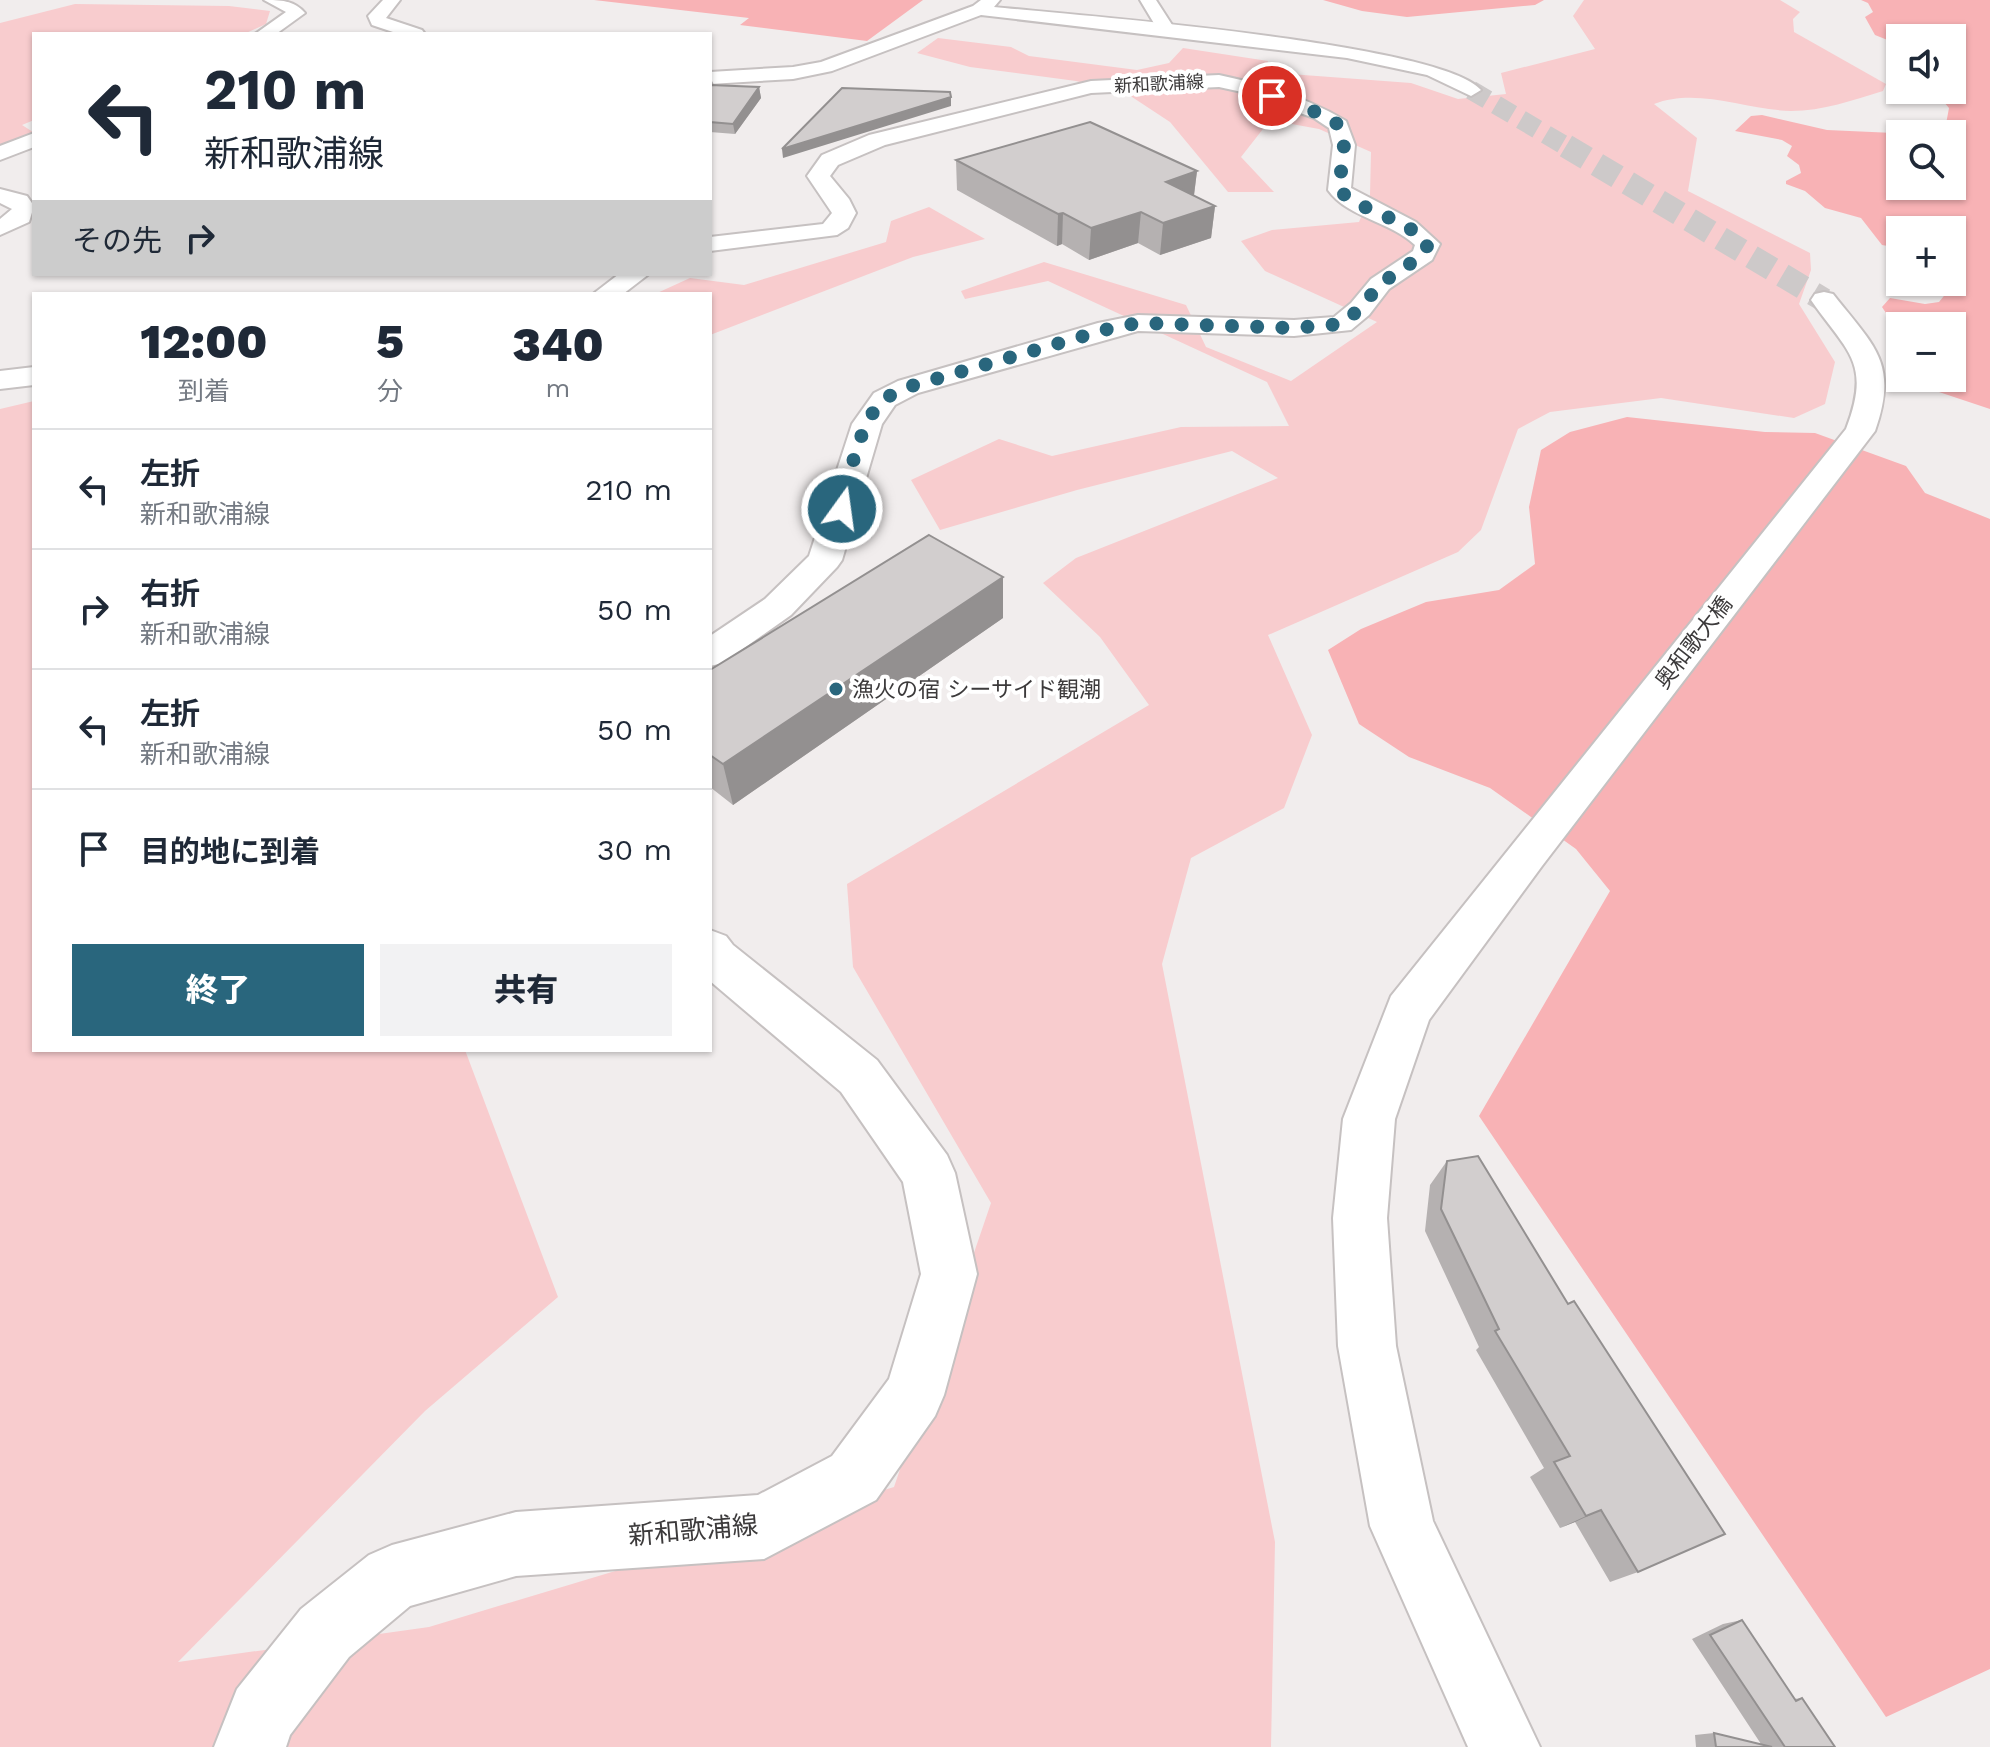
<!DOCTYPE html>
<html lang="ja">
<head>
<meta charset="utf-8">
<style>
  :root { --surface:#fff; --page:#f2f2f3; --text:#1f2937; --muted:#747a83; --line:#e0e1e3; --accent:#29667d }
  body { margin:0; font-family:"Work Sans","Noto Sans JP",sans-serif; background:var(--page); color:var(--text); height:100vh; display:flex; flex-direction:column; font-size:30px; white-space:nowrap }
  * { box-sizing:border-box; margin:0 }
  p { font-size:26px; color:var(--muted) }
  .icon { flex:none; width:44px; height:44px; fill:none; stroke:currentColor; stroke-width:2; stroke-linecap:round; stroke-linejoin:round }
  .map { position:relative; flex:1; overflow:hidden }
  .panel { position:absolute; left:32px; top:292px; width:680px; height:760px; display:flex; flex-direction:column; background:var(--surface); border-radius:0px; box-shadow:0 2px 6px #0004 }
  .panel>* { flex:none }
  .guide { position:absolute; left:32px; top:32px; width:680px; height:244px; border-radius:0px; box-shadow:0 2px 6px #0004; background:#fff; color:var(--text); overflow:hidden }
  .controls { position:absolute; left:1886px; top:24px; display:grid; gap:16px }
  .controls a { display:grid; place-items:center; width:80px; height:80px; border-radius:0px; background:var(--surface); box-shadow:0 2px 6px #0004; font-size:40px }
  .pin { position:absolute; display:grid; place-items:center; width:68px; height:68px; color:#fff; margin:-34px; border:4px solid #fff; border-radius:50%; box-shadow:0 2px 8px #0007 }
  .me { position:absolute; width:88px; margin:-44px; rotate:14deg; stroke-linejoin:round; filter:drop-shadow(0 0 6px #0008) }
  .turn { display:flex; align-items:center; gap:28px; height:168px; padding:0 40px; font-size:36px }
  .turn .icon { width:104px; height:104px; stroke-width:2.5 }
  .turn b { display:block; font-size:56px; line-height:68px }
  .then { display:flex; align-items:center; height:76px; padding:0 40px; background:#0003; gap:16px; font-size:30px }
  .eta { display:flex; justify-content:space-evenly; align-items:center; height:136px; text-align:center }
  .eta b { font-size:48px; font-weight:800; line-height:56px }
  .primary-button { display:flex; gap:16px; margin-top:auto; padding:16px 40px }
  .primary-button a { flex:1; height:92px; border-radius:0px; background:var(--accent); color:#fff; font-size:32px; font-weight:800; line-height:92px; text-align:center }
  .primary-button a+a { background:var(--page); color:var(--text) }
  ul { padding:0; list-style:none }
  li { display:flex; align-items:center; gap:24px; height:120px; padding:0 40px; border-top:2px solid var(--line) }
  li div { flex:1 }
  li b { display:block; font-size:30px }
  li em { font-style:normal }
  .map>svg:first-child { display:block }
</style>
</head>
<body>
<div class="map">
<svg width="1990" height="1747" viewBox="0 0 1990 1747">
  <rect width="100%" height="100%" fill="#f1eded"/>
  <path fill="#f8ccce" d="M1584,0H1780L1800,12L1793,19L1794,32L1886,84L1883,91C1853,100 1823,111 1791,111C1746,110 1698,87 1654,104L1697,138L1688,191L1810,253L1811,270L1799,304L1835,362L1825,404L1794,418L1661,398L1550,412L1518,429L1481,530L1458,552L1268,635L1312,735L1284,808L1191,858L1162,964L1275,1542L1271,1747H0V409L34,401V1050H465L558,1297L425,1411L178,1662L429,1627L894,1487L991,1203L853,967L847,884L1149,705L1100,637L1043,583L1076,558L1278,478L1232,451L1077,490L940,530L911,480L999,439L1052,456L1181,427L1289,426L1267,382L1048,281L965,299L961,291L1044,262L1186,305L1206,347L1291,381L1377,322L1265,271L1241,241L1272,230L1359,222L1370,195L1371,152L1319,129L1270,120L1241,157L1274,192H1228L1170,122L1129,95L1076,81L970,67L917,53L938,38L1011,47L1029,56L1137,70L1169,63L1183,48L1268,61L1265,72L1411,83L1458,99L1506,94L1501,73L1595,49L1573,16Z
    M75,4L229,6L270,11L266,24L244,34H34V120L22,125L33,132L0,146V23Z
    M929,207L985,239L913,257L710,335V294H655L690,278L744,285L886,242L891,221Z"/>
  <path fill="#f8b2b5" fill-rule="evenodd" d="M594,0H923L867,41L740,25L749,18Z
    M1323,0H1544L1535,5L1407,17L1362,11Z
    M1861,0H1990V409L1936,391L1928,378H1952V326H1900V334L1882,307L1890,298L1925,304L1939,302L1956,281L1952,268V230H1900V248L1882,245L1861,218L1825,208L1805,191L1786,184V181L1801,173L1799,165L1787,156L1792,146L1782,140L1735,131L1751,116L1762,115L1827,130L1894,133L1946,124L1949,108L1934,90H1952V38H1900V45L1875,35L1865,17L1873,12L1868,3ZM1900,134H1952V186H1900Z
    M1627,417L1765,432L1815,433L1906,466L1925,493L1990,519V1669L1886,1717L1479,1116L1610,891L1576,849L1490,788L1409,757L1359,724L1328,650L1361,629L1426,602L1499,590L1535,564L1529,507L1541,450L1570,432Z"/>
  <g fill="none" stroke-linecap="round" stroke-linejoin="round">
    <path stroke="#cdc9c9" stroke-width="19" stroke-dasharray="19 10" stroke-linecap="butt" d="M1471,90L1569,148"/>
    <path stroke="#cdc9c9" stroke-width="24" stroke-dasharray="24 12" stroke-linecap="butt" d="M1566,146L1824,300"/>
    <defs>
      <path id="street" d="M383,0H400L386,18L422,30L425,34H399L372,25L368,16Z
        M1140,0H1156L1176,31L1173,35H1161Z"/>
      <path id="secondary" d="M264,0C280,0 294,0 305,13L276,34H255L286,12Z
        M981,0H1000L994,7C1073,15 1442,43 1481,90L1471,96L1427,75L1347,58L981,15L832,71L793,79L710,84V72L793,67L821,62L973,6Z
        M1219,75C1262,84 1308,98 1346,121L1355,145L1351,188L1416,222L1440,244L1432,260L1389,289L1369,315L1351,330L1294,336L1138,331L918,393L895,405L882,424L842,560L837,567L791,615L723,663L710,666V636L765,599L809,556L852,424L874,393L898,381L1098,323L1138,315L1294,320L1334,317L1351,303L1371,279L1413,251L1415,245C1390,221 1348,218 1328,190L1333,145L1329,128L1314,118L1242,92L1219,87L1091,93L885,145L838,165L830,176L849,199L856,213L848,228L837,235L710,251V237L823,224L832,213L807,176L822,155L869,135L1091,81Z
        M34,133V147L0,160V146Z
        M0,189L27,196L34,206L29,222L0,235V219L12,209L0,203Z
        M619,274H649L623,294H593Z
        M1824,292L1833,294C1874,346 1899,363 1875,431L1542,866L1429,1020L1395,1119L1387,1218L1396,1346L1433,1521L1540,1747H1468L1370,1526L1338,1346L1333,1218L1343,1119L1391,996L1846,429C1872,362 1847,352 1811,300L1815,294Z
        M34,367V385L0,389V371Z
        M710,930L726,936L733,945L877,1060L947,1155L955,1173L977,1274L944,1395L935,1416L876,1500L764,1559L516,1576L410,1606L349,1657L290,1735L286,1747H214L237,1689L301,1609L369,1555L392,1545L516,1512L758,1495L832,1456L889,1379L921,1274L903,1182L841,1092L710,981Z"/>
    </defs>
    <use href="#street" stroke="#c6c1c1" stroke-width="4"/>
    <use href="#secondary" stroke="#c6c1c1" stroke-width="4"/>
    <use href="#street" fill="#fff" fill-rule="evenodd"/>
    <use href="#secondary" fill="#fff" fill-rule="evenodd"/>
  </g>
  <path fill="#b5b1b1" d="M710,77L714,85L759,87L761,98L735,134L710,132Z
    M956,160L1197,171L1194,196L1215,206L1211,238L1160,255L1138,243L1089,260L1062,244L1057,246L957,190Z
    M1003,618L733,805L710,787V670Z
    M1447,1161L1638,1572L1610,1582L1575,1522L1560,1528L1530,1477L1544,1468L1476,1350L1479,1347L1425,1231L1430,1185Z
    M1742,1620L1794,1699L1802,1698L1835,1747H1696L1695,1735L1714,1733L1761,1744L1692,1639L1723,1624Z"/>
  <path fill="#939090" d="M759,87L761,98L735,134L733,124Z
    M951,97V106L783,158L782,149Z
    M1197,171L1193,202L1166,182Z
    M1215,206L1211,238L1160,255L1163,223Z
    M1141,212L1138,243L1089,260L1091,228Z
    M1063,213L1062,244L1057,246L1058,214Z
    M1003,577V618L733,805L723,764Z
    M1601,1510L1575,1522L1560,1528L1586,1516Z"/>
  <path fill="#d2cece" stroke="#939090" stroke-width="2" d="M710,85L759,87L733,124L710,122Z
    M842,88L950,92L951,97L782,149Z
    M1090,122L1197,171L1166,182L1215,206L1163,223L1141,212L1091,228L1063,213L1058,214L956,160Z
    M929,535L1003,577L723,764L710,755V670Z
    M1478,1156L1568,1304L1574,1301L1725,1534L1638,1572L1601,1510L1586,1516L1554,1462L1570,1456L1495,1331L1499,1329L1441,1209L1447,1161Z
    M1742,1620L1796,1701L1802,1698L1835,1747H1785L1710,1635Z
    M1714,1733L1772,1747H1716Z"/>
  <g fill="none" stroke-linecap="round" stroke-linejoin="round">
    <path stroke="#29667d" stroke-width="14" stroke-dasharray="0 25.2" d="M842,509C849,478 859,420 885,399C891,394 901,391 908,387L1108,329L1138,323L1294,328L1341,324L1360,309L1380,284L1423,255L1428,244C1404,216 1364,214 1339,190L1344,145L1339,125L1321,114L1272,96"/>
  </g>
  <circle fill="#29667d" stroke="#fff" stroke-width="3" cx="836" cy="689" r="8"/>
  <g text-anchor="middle" stroke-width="8" stroke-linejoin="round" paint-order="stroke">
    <g font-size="18" fill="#3c3a3b" stroke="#fff">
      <text transform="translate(1159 84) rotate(-3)" y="6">新和歌浦線</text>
    </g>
    <g font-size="22" fill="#3c3a3b" stroke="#fff">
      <text transform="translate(1693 642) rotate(-52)" y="8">奥和歌大橋</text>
    </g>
    <g font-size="22" fill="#3c3a3b" stroke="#fff" text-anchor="start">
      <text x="852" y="697">漁火の宿 シーサイド観潮</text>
    </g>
    <g font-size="26" fill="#3c3a3b" stroke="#fff">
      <text transform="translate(693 1530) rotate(-5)" y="9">新和歌浦線</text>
    </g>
  </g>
</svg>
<div class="controls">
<a><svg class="icon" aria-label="sound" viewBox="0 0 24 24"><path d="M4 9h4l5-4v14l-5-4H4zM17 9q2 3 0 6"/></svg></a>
<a><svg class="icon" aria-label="search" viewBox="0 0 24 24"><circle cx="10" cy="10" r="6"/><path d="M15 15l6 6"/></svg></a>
<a>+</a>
<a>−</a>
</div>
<div class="pin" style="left:1272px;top:96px;background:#d93025"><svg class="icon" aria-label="arrive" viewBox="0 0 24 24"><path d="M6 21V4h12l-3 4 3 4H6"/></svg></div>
<svg class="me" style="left:842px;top:509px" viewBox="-20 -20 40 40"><circle r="17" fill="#29667d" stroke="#fff" stroke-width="3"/><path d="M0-11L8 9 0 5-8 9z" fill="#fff"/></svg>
<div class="guide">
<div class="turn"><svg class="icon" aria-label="left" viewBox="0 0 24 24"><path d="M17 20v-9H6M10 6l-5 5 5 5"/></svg><div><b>210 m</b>新和歌浦線</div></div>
<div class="then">その先<svg class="icon" aria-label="right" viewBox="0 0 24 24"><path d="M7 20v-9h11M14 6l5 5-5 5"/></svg></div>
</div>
<section class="panel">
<div class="eta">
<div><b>12:00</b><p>到着</p></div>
<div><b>5</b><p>分</p></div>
<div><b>340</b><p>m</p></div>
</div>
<ul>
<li><svg class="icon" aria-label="left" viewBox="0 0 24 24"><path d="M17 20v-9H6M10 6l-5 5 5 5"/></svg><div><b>左折</b><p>新和歌浦線</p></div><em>210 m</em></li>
<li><svg class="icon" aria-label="right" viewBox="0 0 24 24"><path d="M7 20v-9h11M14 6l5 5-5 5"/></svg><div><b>右折</b><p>新和歌浦線</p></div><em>50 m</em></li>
<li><svg class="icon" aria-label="left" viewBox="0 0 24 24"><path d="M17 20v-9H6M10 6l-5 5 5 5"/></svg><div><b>左折</b><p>新和歌浦線</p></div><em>50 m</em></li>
<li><svg class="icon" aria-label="arrive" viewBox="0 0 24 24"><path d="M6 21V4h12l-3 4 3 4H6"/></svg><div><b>目的地に到着</b></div><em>30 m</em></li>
</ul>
<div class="primary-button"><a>終了</a><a>共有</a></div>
</section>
</div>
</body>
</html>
